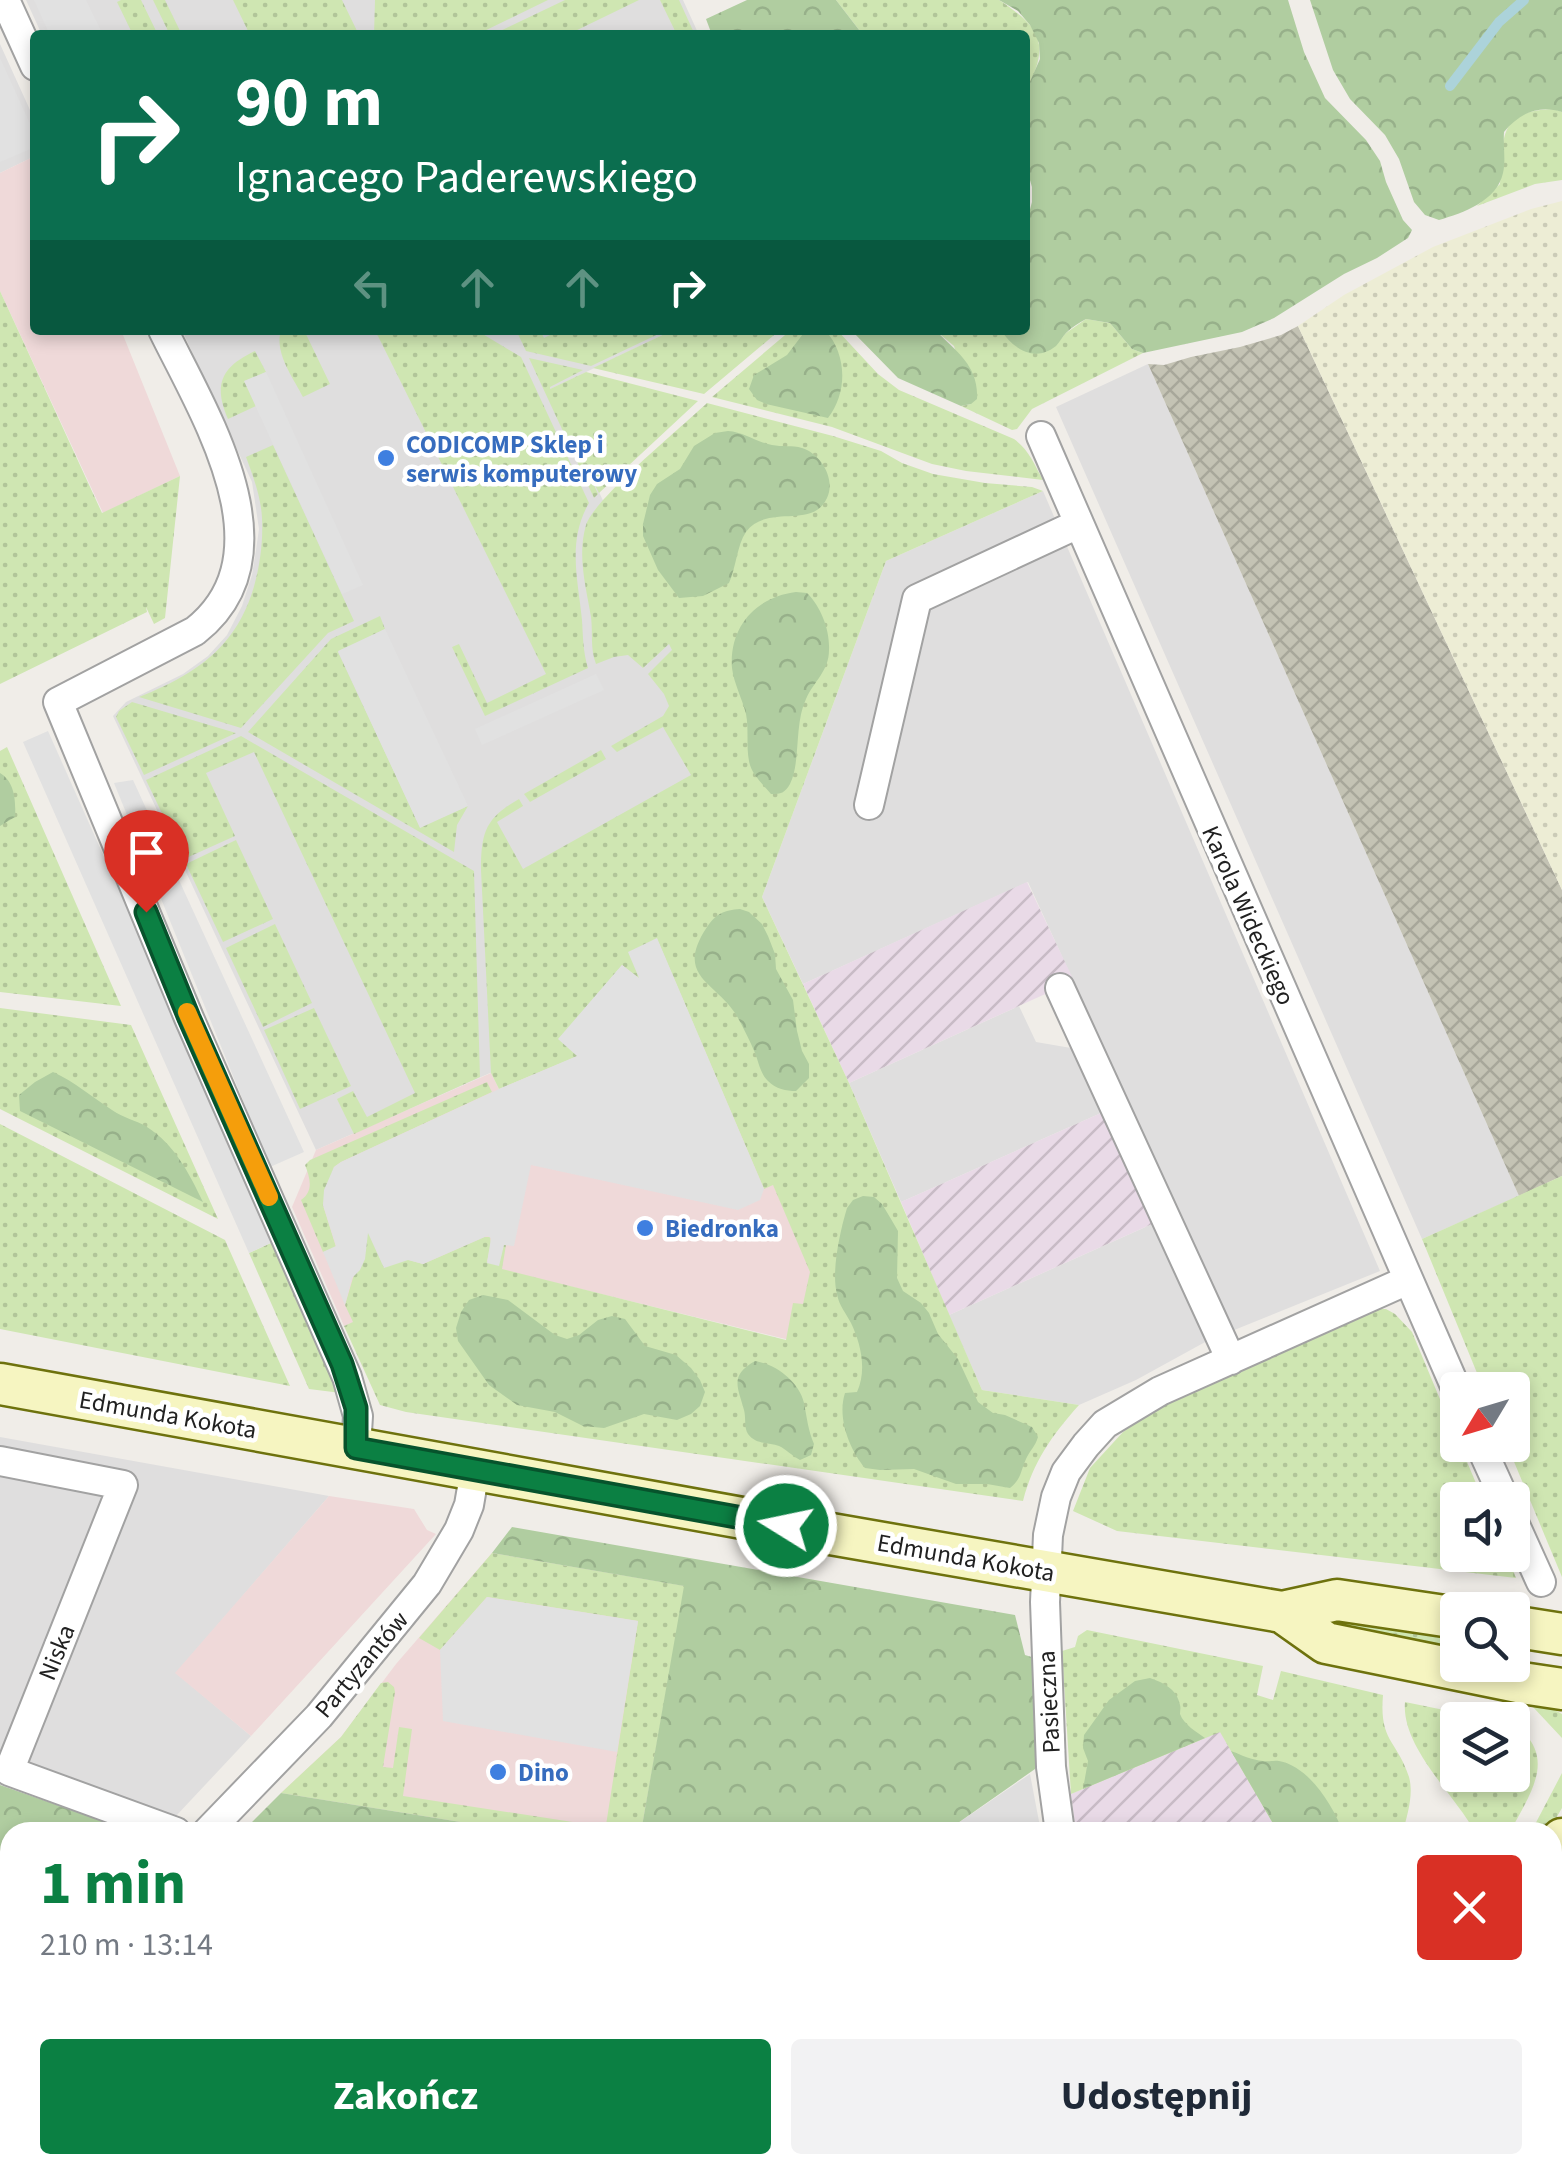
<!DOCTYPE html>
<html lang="pl">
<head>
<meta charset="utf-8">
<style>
  :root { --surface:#fff; --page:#f2f2f3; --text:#1f2937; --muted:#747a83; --accent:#0b8043 }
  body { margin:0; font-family:"Source Sans 3",sans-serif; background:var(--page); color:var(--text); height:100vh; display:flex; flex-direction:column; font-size:38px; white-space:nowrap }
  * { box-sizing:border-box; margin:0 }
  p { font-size:32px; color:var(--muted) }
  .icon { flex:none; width:55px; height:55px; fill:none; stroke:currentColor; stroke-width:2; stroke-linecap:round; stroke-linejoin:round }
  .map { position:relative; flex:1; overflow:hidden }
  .side { position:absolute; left:0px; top:1822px; width:1562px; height:352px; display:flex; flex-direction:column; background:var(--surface); border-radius:30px 30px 0 0; box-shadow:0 5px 15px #0003 }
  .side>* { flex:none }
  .hud { position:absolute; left:30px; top:30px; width:1000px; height:305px; border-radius:10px; box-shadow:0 5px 15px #0003; background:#0b6e4f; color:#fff; overflow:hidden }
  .needle { width:65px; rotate:232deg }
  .tools { position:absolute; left:1440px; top:1372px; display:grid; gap:20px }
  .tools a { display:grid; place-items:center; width:90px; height:90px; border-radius:10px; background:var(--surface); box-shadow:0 5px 15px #0003; font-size:50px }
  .pin { position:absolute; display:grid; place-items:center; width:85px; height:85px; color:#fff; margin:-102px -42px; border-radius:50% 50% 50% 0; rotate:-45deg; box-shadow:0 0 10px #0007 }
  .pin .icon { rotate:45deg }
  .me { position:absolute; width:110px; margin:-55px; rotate:280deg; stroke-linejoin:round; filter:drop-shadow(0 0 8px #0008) }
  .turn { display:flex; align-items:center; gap:35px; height:210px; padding:0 40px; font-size:45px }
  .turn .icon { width:130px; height:130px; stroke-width:2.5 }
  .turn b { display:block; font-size:70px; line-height:85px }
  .lanes { display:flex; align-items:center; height:95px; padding:0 40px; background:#0003; justify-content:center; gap:50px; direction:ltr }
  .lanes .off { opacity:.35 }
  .round { display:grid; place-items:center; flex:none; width:105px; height:105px; border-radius:10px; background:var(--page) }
  .head { display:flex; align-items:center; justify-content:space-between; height:170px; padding:0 40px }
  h1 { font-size:60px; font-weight:700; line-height:75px; color:var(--accent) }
  .button { display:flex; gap:20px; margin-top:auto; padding:20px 40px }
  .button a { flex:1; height:115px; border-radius:10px; background:var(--accent); color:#fff; font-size:40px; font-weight:700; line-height:115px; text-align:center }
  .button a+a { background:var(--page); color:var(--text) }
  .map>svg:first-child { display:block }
</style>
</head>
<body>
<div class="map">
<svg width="1562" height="2173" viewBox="0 0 1562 2173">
  <defs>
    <pattern id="industrial-furrows" width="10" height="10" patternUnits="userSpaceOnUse" patternTransform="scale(2.5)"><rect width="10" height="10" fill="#e9dae7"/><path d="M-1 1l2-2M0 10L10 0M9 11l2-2" fill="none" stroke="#c8bbc6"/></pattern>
    <pattern id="construction-cross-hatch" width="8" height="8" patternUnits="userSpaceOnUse" patternTransform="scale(2.5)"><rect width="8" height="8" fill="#c4c3b4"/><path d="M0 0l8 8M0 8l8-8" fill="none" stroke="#a8a79a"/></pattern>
    <pattern id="farmland-dots" width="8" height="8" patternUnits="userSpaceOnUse" patternTransform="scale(2.5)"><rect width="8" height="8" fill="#ededd5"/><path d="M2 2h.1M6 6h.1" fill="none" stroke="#cbcbb7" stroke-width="1.8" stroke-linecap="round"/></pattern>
    <pattern id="grass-dots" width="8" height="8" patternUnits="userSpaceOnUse" patternTransform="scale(2.5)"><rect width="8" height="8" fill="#cfe6b2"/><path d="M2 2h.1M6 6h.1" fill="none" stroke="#b1c599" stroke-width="1.8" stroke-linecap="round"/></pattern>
    <pattern id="forest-crowns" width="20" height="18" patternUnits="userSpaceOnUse" patternTransform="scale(2.5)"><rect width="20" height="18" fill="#b0cda0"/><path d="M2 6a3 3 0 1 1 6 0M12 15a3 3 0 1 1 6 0" fill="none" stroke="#97b08a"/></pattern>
  </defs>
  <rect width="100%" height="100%" fill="#f0ede8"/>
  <path fill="#dfdede" d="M26,0H683L699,35H42Z
    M0,44L35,121V156L0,173Z
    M182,330H673L551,389L764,846L578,1056L490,1073L316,1150L113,716L126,702L183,674L208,656L227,635L242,606L252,575L256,550L259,529L252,482Z
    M1148,364L1519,1196L1422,1239L1056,407Z
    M1043,491L1380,1271L1207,1341L1136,1380L1079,1405L982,1390L949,1315L1179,1212L1028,882L803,984L762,897L886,561Z
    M1019,1006L1036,1042L1071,1048L1101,1113L901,1202L849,1083Z
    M0,1437L329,1496L176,1673L251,1736L161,1832H134L0,1785Z
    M1030,1774L1041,1832H945Z
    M10,2058V2165H270L278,2173H0V2068Z
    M326,2165H401L395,2173H334Z
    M1150,2165H1260L1256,2173H1142Z"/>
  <path fill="#efd9d9" d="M35,156V330H121L180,476L103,513L0,291V173Z
    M657,938L764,1188L773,1184L847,1354L495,1268L344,1326L292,1207L316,1150L491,1073L499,1089L577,1056L628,952Z
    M329,1496L414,1509L427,1530L436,1534L251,1736L175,1673Z
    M492,1553L685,1586L641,1832H523L281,1793L341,1737L396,1664Z
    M1036,2165H1090L1091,2173H1024Z"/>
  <path fill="url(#industrial-furrows)" d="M1027,882L1074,981L849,1083L803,984Z
    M1101,1113L1152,1224L949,1315L901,1202Z
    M1220,1731L1278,1832H1076L1071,1794Z"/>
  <path fill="url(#construction-cross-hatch)" d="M1298,326L1562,890V1176L1519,1196L1148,364L1164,365L1191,357L1240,347L1281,335Z"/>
  <path fill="url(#farmland-dots)" d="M1562,201V890L1298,326L1344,295L1433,247L1531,209Z"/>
  <path fill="url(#grass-dots)" d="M121,0H141L158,35H133L117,2Z
    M153,0H165L182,35H170Z
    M233,0H342L359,35H250Z
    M375,0H548L476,35H374Z
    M565,0H639L567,35H492Z
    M660,0H679L695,35H677Z
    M836,0H999C1043,29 1050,45 1025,93V35H863Z
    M1554,109L1562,112V180L1535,184L1477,206L1500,184C1504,138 1496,111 1554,109Z
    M0,291L102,513L180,476L165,618L154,624L146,607L147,612L0,684Z
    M1086,319L1110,323L1132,349L1143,353L1032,409L1017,429L1012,430L961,406L971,404L954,346L935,330H1001L1003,334L1055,346L1066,333Z
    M281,330H304L330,384L303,397C293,377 274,353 281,330Z
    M375,330H476L521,357L589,503C567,541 578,579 582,620C583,636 583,652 588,668L485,716L452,647L459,644L487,703L546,674Z
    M516,330H540L544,338L560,330H667L591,366L526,351Z
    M673,330H780L704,394L593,368Z
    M791,330H837L878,374L899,390L1014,439C1029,450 1034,464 1043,480L966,471L932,464L832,427L712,397Z
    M255,351L266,372L245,381L256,406L228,419C213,385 221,367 255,351Z
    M529,358L583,370L550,387V389L586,372L698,401L599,493L589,474L598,494L594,498Z
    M707,403L833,436L881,451L902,463L933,474L985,483L1032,487L1043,491L886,561L762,897L849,1083L982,1390L1079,1405C1052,1435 1033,1462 1023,1501L406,1412L380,1405L344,1326L353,1322L345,1305L367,1230L409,1260L423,1264L484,1237H490L491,1243L487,1262L503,1244L506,1245L502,1269L786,1340L793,1303L803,1304L810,1272L773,1185L764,1189L657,939L641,980L622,965L559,1039L578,1056L499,1089L491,1073L481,870C481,831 486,818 519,799L523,806L497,822L523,869L691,775L663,727L617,752L611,746L663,716L669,706L664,694L648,674L672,650L669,644L643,668L628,655L614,657L596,664C590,649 593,633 591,617C586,587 577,556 586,525C594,499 683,426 707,403Z
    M273,445L354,621L328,633L241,728L139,697C172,684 207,666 229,637C254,606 264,557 262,518C261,497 253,476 246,457Z
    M380,616L385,629L338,652L420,827L468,806L457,825L454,852L248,732L331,639Z
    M132,702L236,733L144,775L116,717L119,711Z
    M241,736L474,871L480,1077L354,1134L337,1099L353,1091L367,1117L415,1093L254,752L206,773L235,836L184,859L146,780Z
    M7,747L121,1006L0,992V751Z
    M601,750L606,759L530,802L524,794Z
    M236,840L273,919L223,942L186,864Z
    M275,924L312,1003L263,1027L226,948Z
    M0,1008L131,1025L218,1219L0,1109Z
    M314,1008L351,1086L300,1109L264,1030Z
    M487,1082L492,1092L341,1162L334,1167L323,1205L336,1247L323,1252L301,1200C314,1191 310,1178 305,1165L310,1160Z
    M0,1124L225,1240L290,1386L0,1329Z
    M1562,1176V1577L1507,1445H1512V1390H1484L1422,1239Z
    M275,1241L341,1393L309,1389L249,1253Z
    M1376,1309H1386L1395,1314L1412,1332L1457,1440L1458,1445H1460L1483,1500H1458V1555H1507L1516,1578L1117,1531L1073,1511L1090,1468L1123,1432L1144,1416L1186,1392Z
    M492,1553L685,1586L641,1832H523L281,1793L341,1737L381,1683L388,1682L394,1687L395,1692L383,1767L393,1768L399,1727L412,1729L403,1796L579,1823L581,1822L606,1825L638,1621L487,1597L440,1650L419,1638Z
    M1323,1617L1457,1634V1653L1326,1625Z
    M1087,1630L1263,1666L1257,1695L1273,1700L1281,1671L1383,1695C1379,1742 1397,1740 1409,1777C1414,1795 1407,1815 1403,1832H1278L1220,1732L1071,1794L1062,1651L1075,1647L1078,1636Z
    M1405,1702L1493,1720H1458V1775H1512L1513,1724C1560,1756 1529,1795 1510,1832H1475C1455,1795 1401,1747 1405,1702Z
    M1534,1702L1542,1703L1562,1714V1738L1533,1707Z
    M1562,1773V1808L1548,1832H1531Z
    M1562,1873V2006L1553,2020V1892Z
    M401,2165H997L985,2173H395Z"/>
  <path fill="url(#forest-crowns)" d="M747,0H836L863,35H712L706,19Z
    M999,0H1288L1304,52L1325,98L1366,140L1380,161L1386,182L1403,220L1412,230L1408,238L1377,258L1344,274L1274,318L1242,332L1143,353L1132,349L1110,323L1086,319C1079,323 1072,327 1066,333C1062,337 1060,342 1056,346C1035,363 1013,349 1001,330H1025V228L1032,202V187L1025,163V93L1040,59L1039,43L1030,25L1018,11Z
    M1310,0H1562V112C1538,104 1519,114 1504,132C1503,145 1506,161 1503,173C1497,201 1463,213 1439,220L1425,215L1414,202L1399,159L1385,135L1350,99L1333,70Z
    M806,330H825C847,354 848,392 828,418L766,404L757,400L749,389L754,375L787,355Z
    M851,330H935C956,351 979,366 977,399L971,404L961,406L898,378Z
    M728,431C744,432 756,442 772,445C782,447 792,445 802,448C821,454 836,479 827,498C813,530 767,503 746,532C737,545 736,568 729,583L703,596L679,598L658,570L643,536V524L650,495L657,484L680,469L694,446L715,433Z
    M796,592L807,593C821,607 830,630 829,650C829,671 814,681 806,699C794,724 801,762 790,784C785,793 781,794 771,794C763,784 751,774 749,761C746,746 749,729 746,714C742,698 734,684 732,668C729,627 756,597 796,592Z
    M0,773C15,782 16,801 15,817L0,826Z
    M740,909L749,912L762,924L768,936L775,954L776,969L793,1000L797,1031L802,1051L809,1064V1078L796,1091C786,1091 776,1089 768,1081C760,1073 759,1063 755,1053C750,1041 744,1029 738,1018C718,982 673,978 707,927C716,914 724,910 740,909Z
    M53,1072C75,1082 92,1097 112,1110C123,1118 136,1120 147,1127C175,1145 189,1173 203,1202L20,1111L19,1095L35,1082Z
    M863,1196L874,1197L882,1204L891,1219L898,1231L897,1278L903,1291L921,1303L929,1313L938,1334L958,1359L978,1402L993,1413L1005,1415L1032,1427L1038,1437C1035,1447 1030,1450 1026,1459C1020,1472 1022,1478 1010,1488L987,1484H956L914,1469L880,1470L865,1468C849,1449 837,1417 845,1393L857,1392C867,1370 861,1344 851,1323C846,1313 839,1306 837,1294C831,1272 840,1231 847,1208L853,1200Z
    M483,1295L508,1300L555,1335L567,1339L579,1335L598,1320L612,1316L625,1319L645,1346L676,1355L691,1368L700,1380L705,1392L700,1406L691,1414L677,1420L644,1414L604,1428L583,1426L555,1412L517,1405L489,1385L458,1341L456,1328L461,1312L469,1300Z
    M755,1361C775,1364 799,1381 804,1403C807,1418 808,1430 814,1444L811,1455L800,1460C792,1456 786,1449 779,1446C769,1442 756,1445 748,1434C744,1428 746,1417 744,1410C738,1387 729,1376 755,1361Z
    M512,1527L1015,1615L1025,1655L1035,1658L1039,1761L1035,1769L945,1832H641L684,1586L492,1553Z
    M1150,1678C1164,1683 1177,1689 1180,1705C1181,1708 1180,1711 1180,1714C1184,1725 1197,1732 1205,1738L1083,1789L1088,1761L1083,1748L1084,1735L1109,1700L1135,1681Z
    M1231,1751C1241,1755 1252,1760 1263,1761C1268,1762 1274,1760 1279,1761C1310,1767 1333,1806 1343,1832H1278Z
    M0,1785L134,1832H10V1994L0,2005Z
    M281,1793L523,1832H242Z"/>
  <path fill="#e1e1e1" d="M34,0H86L103,35H50Z
    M0,58L35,135V147L0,162Z
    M266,372L363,585L342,594L244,381Z
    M385,629L468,806L420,828L338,651Z
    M596,674L604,690L482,745L475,729Z
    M48,731L275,1241L249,1253L23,742Z
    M133,780L304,1152L270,1167L114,783Z
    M657,938L764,1189L760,1200L738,1210L531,1165L514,1246L504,1245L499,1266L487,1263L491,1238L487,1236L423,1264L408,1260L384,1268L368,1233L365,1259L360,1270L352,1278L345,1305L323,1252L336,1246L323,1205L324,1190L334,1167L341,1162L499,1089L577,1056L558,1039L622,965L639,978L628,952Z
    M487,1597L638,1621L617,1752L443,1721L440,1650Z"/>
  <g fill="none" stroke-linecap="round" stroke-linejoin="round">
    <path stroke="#acd3da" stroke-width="10" d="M1450,86L1499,22L1524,0
      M1552,1954L1562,1938"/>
    <defs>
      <path id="street" d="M5,0L35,66
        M163,330C204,414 293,554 195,631L58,702L189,1018L347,1377L358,1416L356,1448
        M1041,436L1458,1393
        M869,805L917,599L1078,524
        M1060,988L1231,1360
        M1480,1445L1505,1500
        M0,1461L123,1485L9,1771L176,1832
        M1512,1518L1541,1582
        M207,1832L319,1716L427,1584L459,1530L469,1505L475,1470
        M1060,1832L1051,1767L1045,1602L1048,1535L1056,1497L1066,1472L1086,1445L1105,1424L1160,1391L1408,1280
        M0,2034L10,2025
        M1102,2165L1103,2173"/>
      <path id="secondary" d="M0,1384L825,1533L1282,1612L1337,1600L1458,1618
        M1282,1612L1326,1643L1522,1683L1562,1689
        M1512,1626L1562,1634
        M1552,1855L1562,1839
        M1552,2054L1562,2041
        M1552,2143L1562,2129
        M1384,2173L1389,2165
        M1468,2173L1474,2165"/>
    </defs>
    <use href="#street" stroke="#a2a2a2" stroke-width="32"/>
    <use href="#secondary" stroke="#6e720d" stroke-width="45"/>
    <use href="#street" stroke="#fff" stroke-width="28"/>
    <use href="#secondary" stroke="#f6f5c1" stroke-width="40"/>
  </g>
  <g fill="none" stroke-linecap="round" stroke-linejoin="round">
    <defs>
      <path id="route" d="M146,912L189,1018L342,1364L356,1408V1448L786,1526"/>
    </defs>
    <use href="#route" stroke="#07532c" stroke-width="25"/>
    <use href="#route" stroke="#0b8043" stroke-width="18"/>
    <path stroke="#f59e0b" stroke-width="18" d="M187,1012L269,1197"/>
  </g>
  <g fill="#3f7fe0" stroke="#fff" stroke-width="4">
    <circle cx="386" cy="458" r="10"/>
    <circle cx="645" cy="1228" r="10"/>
    <circle cx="498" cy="1772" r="10"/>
  </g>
  <g text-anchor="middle" stroke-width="9" stroke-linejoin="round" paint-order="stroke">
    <g font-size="25" font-weight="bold" fill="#366cbe" stroke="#fff" text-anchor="start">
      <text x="406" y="453">CODICOMP Sklep i<tspan x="406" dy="29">serwis komputerowy</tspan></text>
      <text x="665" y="1237">Biedronka</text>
      <text x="518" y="1781">Dino</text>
    </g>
    <g font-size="25" fill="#212121" stroke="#fff">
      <text transform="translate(1249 915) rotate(66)" y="9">Karola Wideckiego</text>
      <text transform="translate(168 1414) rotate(10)" y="9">Edmunda Kokota</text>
      <text transform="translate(966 1557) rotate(10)" y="9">Edmunda Kokota</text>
      <text transform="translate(56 1652) rotate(-68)" y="9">Niska</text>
      <text transform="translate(361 1664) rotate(-50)" y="9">Partyzantów</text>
      <text transform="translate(1048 1702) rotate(-93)" y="9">Pasieczna</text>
    </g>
  </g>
</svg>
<div class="tools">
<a><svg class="needle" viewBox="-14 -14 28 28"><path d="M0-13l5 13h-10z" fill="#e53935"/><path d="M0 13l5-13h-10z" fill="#747a83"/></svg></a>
<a><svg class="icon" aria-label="sound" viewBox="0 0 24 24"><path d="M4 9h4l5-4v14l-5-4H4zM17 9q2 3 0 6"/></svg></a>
<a><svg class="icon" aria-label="search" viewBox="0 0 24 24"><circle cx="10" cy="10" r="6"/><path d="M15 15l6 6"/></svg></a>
<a><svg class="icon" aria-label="layers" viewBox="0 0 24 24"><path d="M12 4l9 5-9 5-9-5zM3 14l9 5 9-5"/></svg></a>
</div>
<div class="pin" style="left:146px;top:912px;background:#d93025"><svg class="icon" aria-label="arrive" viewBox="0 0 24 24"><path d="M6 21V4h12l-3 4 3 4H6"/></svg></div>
<svg class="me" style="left:786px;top:1526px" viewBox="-20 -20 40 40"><circle r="17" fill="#0b8043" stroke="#fff" stroke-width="3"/><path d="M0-11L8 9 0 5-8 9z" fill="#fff"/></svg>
<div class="hud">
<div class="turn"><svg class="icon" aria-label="right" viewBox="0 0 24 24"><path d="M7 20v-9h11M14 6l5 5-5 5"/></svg><div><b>90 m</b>Ignacego Paderewskiego</div></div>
<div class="lanes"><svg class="icon off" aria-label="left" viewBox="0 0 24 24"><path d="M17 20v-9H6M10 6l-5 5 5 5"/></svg><svg class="icon off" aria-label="ahead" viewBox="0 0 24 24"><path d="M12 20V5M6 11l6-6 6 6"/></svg><svg class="icon off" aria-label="ahead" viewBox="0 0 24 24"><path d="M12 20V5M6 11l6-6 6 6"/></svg><svg class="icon" aria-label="right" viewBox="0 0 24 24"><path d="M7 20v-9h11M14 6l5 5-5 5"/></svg></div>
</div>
<section class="side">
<div class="head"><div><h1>1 min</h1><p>210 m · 13:14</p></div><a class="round" style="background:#d93025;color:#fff"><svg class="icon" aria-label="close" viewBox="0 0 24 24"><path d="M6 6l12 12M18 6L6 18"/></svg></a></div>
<div class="button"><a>Zakończ</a><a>Udostępnij</a></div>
</section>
</div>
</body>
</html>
